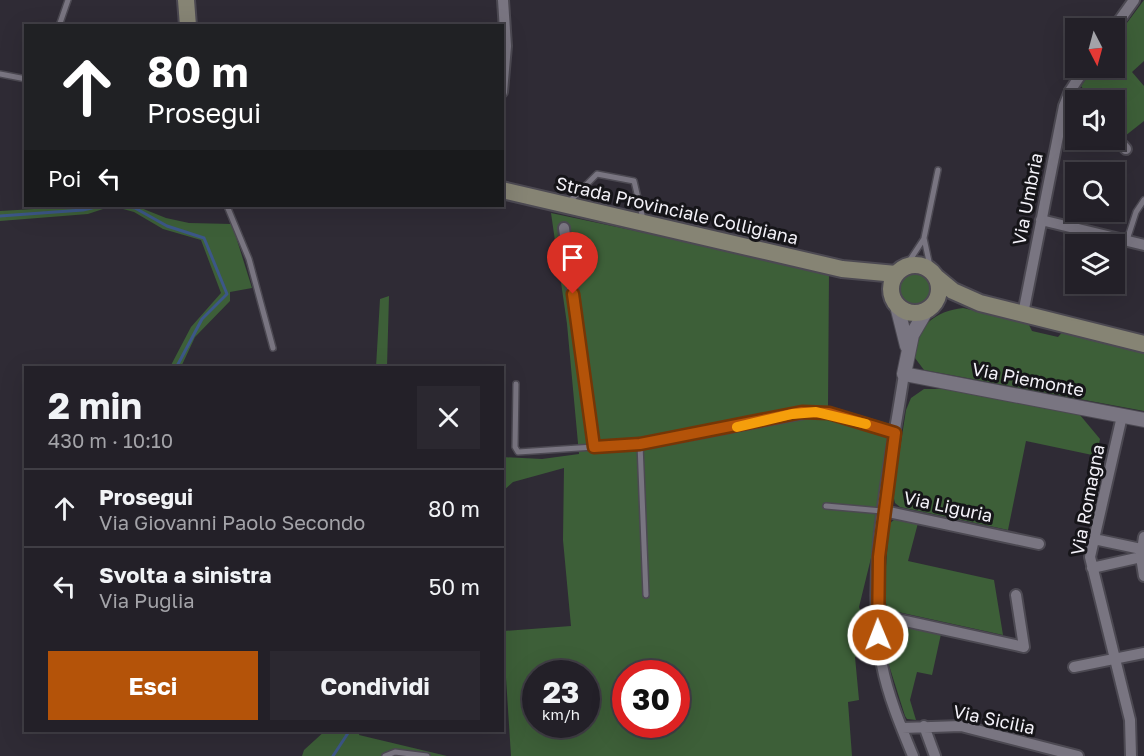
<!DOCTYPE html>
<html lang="it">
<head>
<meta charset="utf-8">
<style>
  :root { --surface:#232028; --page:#2b2830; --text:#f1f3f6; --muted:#a3a3a8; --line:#403e45; --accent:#b45309 }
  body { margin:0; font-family:"Golos Text",sans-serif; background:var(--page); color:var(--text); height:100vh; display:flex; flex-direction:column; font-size:22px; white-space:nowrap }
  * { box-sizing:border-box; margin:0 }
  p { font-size:20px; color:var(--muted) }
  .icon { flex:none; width:33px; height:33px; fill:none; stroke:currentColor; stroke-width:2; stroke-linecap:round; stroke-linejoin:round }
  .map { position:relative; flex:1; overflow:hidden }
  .panel { position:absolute; left:24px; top:366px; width:480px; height:366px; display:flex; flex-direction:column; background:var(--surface); border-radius:0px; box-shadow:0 6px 24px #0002,0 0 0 2px var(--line) }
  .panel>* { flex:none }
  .guide { position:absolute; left:24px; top:24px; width:480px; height:183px; border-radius:0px; box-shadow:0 6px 24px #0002,0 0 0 2px var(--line); background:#202124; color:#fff; overflow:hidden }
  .needle { width:39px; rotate:174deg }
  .buttons { position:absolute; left:1065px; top:18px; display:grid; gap:12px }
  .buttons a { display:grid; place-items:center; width:60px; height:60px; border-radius:0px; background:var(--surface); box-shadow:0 6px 24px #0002,0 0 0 2px var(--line); font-size:30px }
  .speed { position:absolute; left:522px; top:660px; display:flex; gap:12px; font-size:30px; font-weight:700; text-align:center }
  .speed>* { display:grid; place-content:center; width:78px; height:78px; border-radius:50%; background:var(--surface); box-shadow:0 6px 24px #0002,0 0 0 2px var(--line); line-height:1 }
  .speed small { font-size:15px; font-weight:400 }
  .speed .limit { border:9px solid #d22; background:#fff; color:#111 }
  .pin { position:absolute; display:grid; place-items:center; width:51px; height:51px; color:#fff; margin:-62px -26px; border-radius:50% 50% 50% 0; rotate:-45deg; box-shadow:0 0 6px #0007 }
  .pin .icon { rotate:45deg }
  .me { position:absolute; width:66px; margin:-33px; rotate:359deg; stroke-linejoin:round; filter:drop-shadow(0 0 4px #0008) }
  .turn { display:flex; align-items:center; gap:21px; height:126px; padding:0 24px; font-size:27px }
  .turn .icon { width:78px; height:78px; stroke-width:2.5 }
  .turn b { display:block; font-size:42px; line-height:51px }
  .then { display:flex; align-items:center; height:57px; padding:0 24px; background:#0003; gap:12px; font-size:22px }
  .round { display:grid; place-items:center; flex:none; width:63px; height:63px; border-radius:0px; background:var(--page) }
  .summary { display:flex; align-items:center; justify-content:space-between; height:102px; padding:0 24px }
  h1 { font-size:36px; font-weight:700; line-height:45px }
  .primary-button { display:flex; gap:12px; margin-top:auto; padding:12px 24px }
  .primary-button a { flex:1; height:69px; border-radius:0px; background:var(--accent); color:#fff; font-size:24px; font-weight:700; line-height:69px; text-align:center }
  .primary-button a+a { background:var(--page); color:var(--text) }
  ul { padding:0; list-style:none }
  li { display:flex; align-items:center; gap:18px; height:78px; padding:0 24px; border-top:2px solid var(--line) }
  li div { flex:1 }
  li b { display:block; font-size:22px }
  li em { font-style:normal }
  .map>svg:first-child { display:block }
</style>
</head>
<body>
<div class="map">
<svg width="1144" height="756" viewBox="0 0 1144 756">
  <rect width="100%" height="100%" fill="#2f2b35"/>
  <path fill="#3d5f38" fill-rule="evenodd" d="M1144,0V61L1132,72L1144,86V121L1125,136L1115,125L1114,100H1091L1081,86L1094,68H1114L1115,39Z
    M85,206H136L166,218L189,223L232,224L252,288L230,292V301L195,337L181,367H170L191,327L221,293L201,240L163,229L134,212L112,206L88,214L0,221V211Z
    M551,213L829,272L828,406L889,425L871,558L859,607L872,647L855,657L859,700L848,702L852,756H511L503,631L571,626L563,540L564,468L513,482L503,491L502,457L542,459L579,454L567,324ZM536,674H586V724H536ZM626,674H676V724H626Z
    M896 289a18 18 0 1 1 36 0a18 18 0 1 1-36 0Z
    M389,296L387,367H376L380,299Z
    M963,308L1028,323L1032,331L1058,337L1065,329L1144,350V411L924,370L915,358C914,327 935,311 963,308Z
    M924,389H947L1080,415L1100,439L1097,456L1026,441L1008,530L900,507L895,503L893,494L906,410L911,398Z
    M895,519L918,523L908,561L994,580L1003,635L898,612L887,607L884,595L889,524Z
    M895,624L941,634L932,675L917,672L910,700L916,720L907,719L905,716L887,659L885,629Z
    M326,730L360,731L359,735L447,756H302L304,750Z"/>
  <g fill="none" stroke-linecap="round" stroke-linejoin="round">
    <path stroke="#3c5788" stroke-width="3" d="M121,206L135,208L167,226L204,238L227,294L202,319L176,368
      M0,216L83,210L100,206
      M333,756L350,730"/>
    <defs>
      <path id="service" d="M59,26L68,0
        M0,74L26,79
        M568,203L597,174L634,181L643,219
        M227,206L249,259L273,348
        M1127,240L1136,212L1144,200
        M906,266L923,240
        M931,271L924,238L938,170
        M516,384L515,447L518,452L594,447
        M640,444L646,595
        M826,506L882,511
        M385,756L395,752L427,756"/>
      <path id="minor" d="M1114,28L1134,0
        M1070,91L1080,100
        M502,92L506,46L503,0
        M1114,136L1126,149
        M1041,220L1144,245
        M564,228L594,447L640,444L809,412L829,413L895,433
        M1023,314L1064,106L1070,91L1085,68
        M904,374C890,468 865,570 882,665C888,696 901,727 913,756
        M1122,416L1090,557L1130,720L1131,756
        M884,511L1039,544
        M1144,537L1141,557L1144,576
        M1094,539L1141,549
        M1092,568L1141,557
        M878,615L1024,647L1016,595
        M1074,667L1144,653
        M924,726L935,756
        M902,728L961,726L1078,756"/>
      <path id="tertiary" d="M897,306L907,346
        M926,311L912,335L904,374L1144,420"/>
      <path id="secondary" d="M186,0L188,26
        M502,190L842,269L896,274
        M891 289a24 24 0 1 1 48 0a24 24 0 1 1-48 0Z
        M936,277L953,291L980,303L1144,344"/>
    </defs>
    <use href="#service" stroke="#4c4952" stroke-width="8"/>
    <use href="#minor" stroke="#4c4952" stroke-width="14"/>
    <use href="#tertiary" stroke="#4c4952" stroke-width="16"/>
    <use href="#secondary" stroke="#4c4952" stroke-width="20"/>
    <use href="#service" stroke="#797581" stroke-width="5"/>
    <use href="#minor" stroke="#797581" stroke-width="10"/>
    <use href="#tertiary" stroke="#797581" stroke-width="14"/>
    <use href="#secondary" stroke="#868474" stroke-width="16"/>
  </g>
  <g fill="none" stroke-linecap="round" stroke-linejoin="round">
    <defs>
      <path id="route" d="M573,294L594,447L640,444L802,412L829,413L895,433L879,557L878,635"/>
    </defs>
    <use href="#route" stroke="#753606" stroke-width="15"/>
    <use href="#route" stroke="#b45309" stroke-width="10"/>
    <path stroke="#f59e0b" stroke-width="10" d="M737,427L792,414L816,412L866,424"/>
  </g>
  <g text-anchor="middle" stroke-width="6" stroke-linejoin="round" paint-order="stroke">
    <g font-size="18" fill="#f3f1f8" stroke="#161519">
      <text transform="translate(1028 199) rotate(-79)" y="6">Via Umbria</text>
      <text transform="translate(677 211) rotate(13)" y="6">Strada Provinciale Colligiana</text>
      <text transform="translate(1028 380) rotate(11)" y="6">Via Piemonte</text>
      <text transform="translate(1088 500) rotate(-79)" y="6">Via Romagna</text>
      <text transform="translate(948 507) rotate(12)" y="6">Via Liguria</text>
      <text transform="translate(994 720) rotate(12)" y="6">Via Sicilia</text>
    </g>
  </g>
</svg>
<div class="buttons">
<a><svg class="needle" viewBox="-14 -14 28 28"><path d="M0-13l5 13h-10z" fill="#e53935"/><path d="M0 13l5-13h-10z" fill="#a3a3a8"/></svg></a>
<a><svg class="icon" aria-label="sound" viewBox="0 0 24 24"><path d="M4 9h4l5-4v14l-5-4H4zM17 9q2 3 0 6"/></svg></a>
<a><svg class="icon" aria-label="search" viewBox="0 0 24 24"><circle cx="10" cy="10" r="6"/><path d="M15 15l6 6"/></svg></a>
<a><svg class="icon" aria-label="layers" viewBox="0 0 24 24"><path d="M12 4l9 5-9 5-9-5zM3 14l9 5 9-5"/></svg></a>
</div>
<div class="speed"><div>23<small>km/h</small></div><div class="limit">30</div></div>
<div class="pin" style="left:573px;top:294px;background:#d93025"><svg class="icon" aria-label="arrive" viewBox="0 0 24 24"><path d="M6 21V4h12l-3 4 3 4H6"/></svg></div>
<svg class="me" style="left:878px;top:635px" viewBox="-20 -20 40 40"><circle r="17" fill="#b45309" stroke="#fff" stroke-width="3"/><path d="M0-11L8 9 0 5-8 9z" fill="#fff"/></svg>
<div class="guide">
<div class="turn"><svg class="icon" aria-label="ahead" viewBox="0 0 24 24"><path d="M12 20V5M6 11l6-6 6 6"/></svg><div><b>80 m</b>Prosegui</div></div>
<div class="then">Poi<svg class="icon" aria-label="left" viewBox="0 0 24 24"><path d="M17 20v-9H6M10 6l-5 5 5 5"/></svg></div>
</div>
<section class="panel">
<div class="summary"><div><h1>2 min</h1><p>430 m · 10:10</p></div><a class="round"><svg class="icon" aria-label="close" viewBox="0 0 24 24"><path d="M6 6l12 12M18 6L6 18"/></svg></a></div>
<ul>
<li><svg class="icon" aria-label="ahead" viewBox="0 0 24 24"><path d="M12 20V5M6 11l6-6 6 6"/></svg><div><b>Prosegui</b><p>Via Giovanni Paolo Secondo</p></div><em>80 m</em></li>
<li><svg class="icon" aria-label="left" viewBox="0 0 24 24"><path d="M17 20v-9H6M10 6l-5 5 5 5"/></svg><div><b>Svolta a sinistra</b><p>Via Puglia</p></div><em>50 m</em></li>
</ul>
<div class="primary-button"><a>Esci</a><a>Condividi</a></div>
</section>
</div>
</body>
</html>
